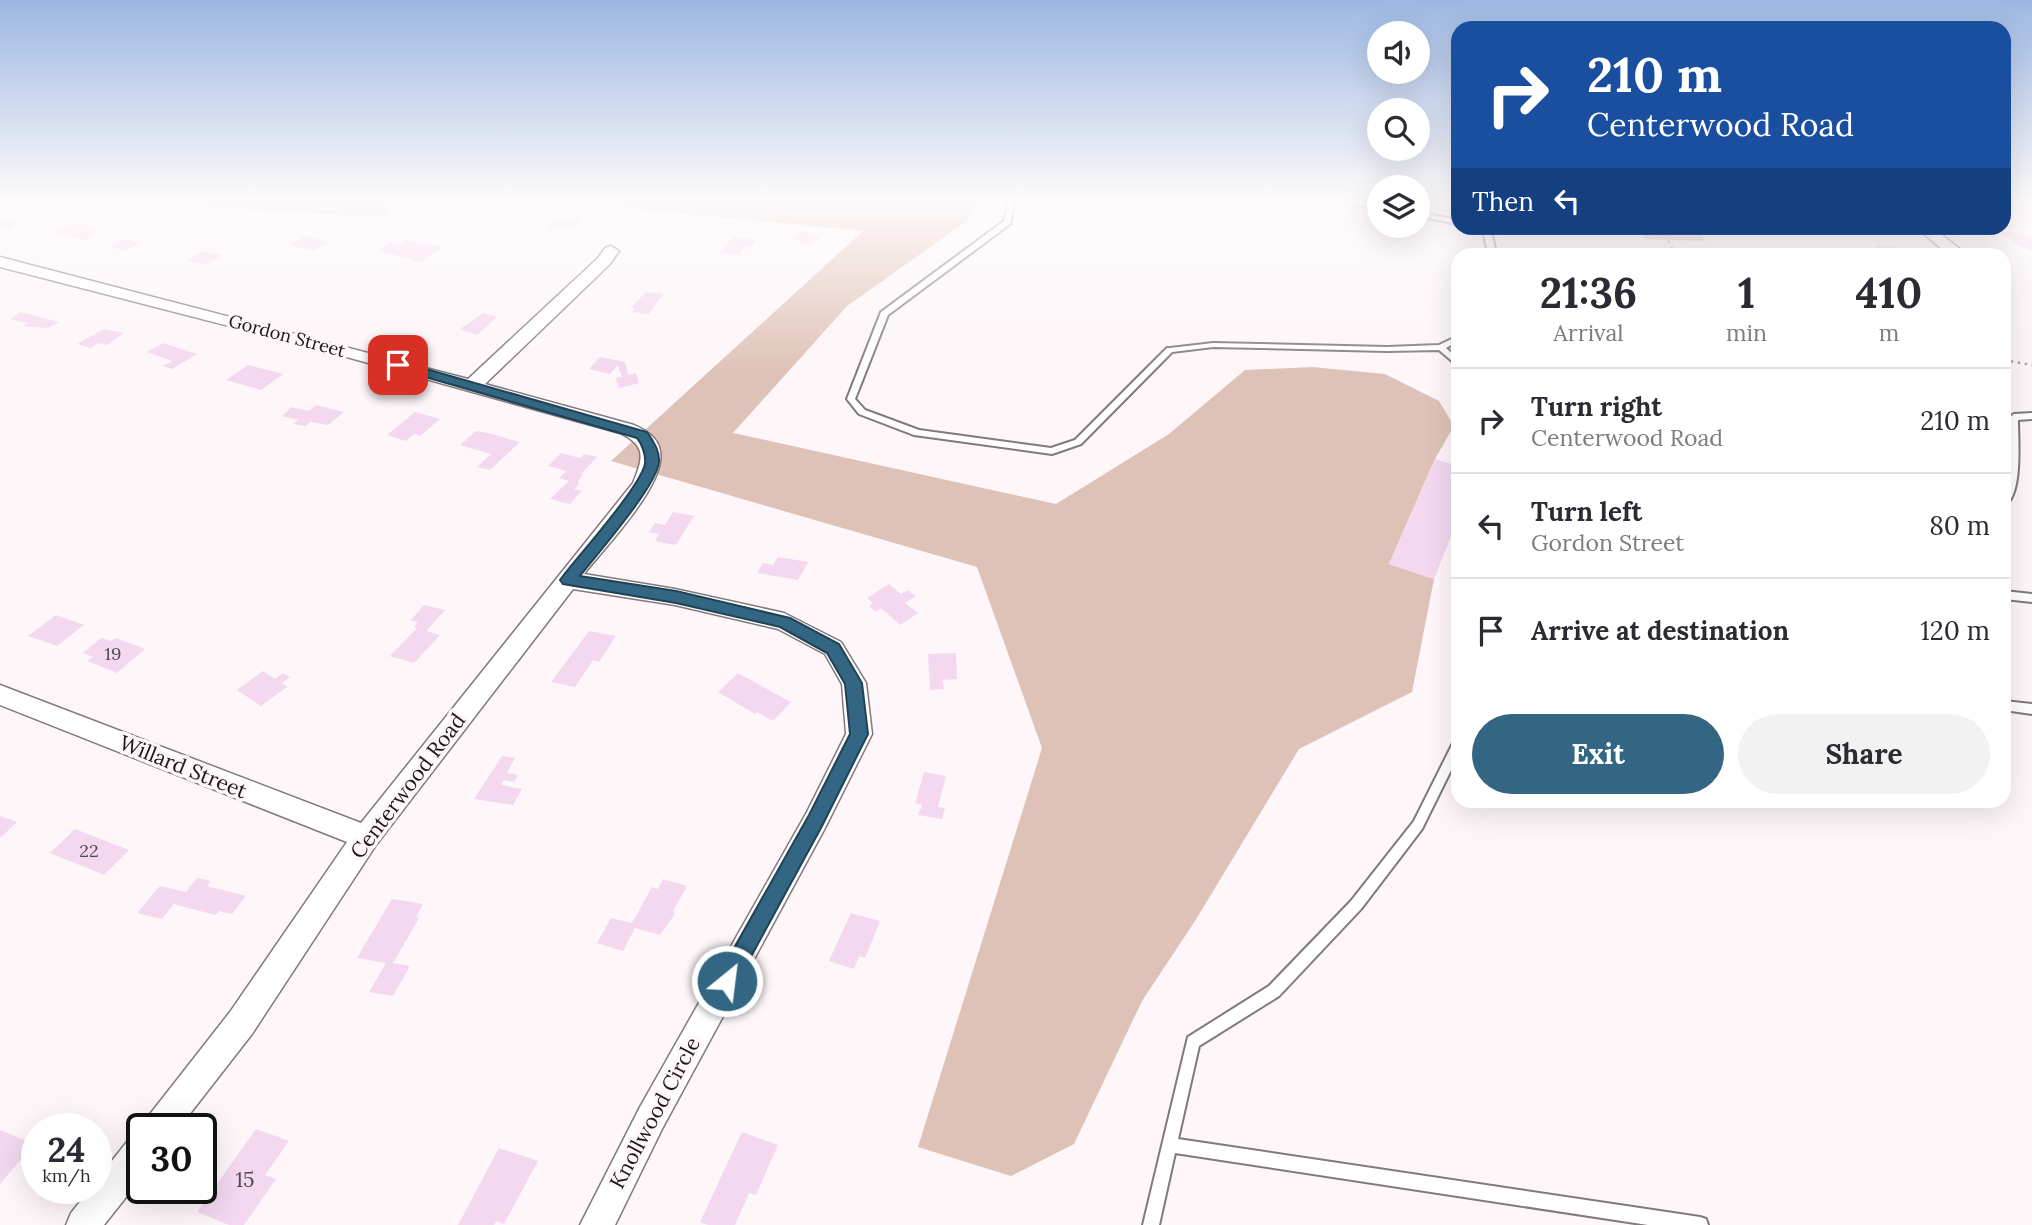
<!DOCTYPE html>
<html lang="en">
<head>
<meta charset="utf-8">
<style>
  :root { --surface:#fff; --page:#f2f2f3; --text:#2b2b33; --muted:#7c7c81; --line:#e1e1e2; --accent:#326683 }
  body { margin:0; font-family:Lora,serif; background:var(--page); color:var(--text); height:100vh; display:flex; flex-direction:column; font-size:26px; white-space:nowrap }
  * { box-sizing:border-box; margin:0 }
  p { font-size:23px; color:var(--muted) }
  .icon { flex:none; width:38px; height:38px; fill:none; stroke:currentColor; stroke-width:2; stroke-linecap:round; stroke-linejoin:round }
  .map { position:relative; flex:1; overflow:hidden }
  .drawer { position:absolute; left:1451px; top:248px; width:560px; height:560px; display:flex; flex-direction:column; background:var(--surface); border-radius:21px; box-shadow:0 7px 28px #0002 }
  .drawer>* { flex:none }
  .banner { position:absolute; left:1451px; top:21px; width:560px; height:214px; border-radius:21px; box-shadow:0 7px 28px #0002; background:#1a4fa0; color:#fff; overflow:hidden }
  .tools { position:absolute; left:1367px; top:21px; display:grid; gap:14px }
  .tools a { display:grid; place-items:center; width:63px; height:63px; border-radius:50%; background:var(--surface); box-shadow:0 7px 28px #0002; font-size:35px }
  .speed { position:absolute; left:21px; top:1113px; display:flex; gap:14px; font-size:35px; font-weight:700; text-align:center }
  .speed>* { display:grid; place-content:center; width:91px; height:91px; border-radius:50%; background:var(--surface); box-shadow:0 7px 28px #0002; line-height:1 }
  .speed small { font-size:18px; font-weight:400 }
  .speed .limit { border:4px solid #111; border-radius:10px; background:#fff; color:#111 }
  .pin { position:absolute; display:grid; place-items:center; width:60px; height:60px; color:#fff; margin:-30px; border-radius:14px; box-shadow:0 4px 10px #0006 }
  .me { position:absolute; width:77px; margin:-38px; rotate:29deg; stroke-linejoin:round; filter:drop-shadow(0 0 5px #0008) }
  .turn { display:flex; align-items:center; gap:24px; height:147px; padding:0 21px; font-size:32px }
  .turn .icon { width:91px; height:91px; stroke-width:2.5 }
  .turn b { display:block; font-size:49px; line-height:60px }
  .then { display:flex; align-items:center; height:66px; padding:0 21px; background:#0003; gap:14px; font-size:26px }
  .eta { display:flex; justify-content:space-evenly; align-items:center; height:119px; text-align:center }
  .eta b { font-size:42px; font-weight:700; line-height:49px }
  .primary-button { display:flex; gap:14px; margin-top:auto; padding:14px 21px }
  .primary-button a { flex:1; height:80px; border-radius:42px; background:var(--accent); color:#fff; font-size:28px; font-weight:700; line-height:80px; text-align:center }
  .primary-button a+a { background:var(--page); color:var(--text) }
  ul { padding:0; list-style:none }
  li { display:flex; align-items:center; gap:21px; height:105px; padding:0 21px; border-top:2px solid var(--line) }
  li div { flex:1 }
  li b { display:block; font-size:26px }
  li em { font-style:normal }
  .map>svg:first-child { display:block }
</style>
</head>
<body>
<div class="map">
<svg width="2032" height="1225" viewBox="0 0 2032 1225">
  <rect width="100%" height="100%" fill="#fef6f9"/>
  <path fill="#dfc2b7" d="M75,201H398L381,217Z
    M551,201H982L967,221L847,306L733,433L1056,504L1169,434L1245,370L1312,367L1385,374L1439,401L1454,426L1435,459L1389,564L1434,579L1412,692L1299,749L1195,921L1142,1001L1074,1144L1011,1176L918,1147L1042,748L977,567L611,461L863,231Z
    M1639,228H1699L1705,241L1646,239Z"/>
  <path fill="#f3d8f0" d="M459,201H477L479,205L445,213L441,205Z
    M580,217L581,226L549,230L548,222Z
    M7,218L22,219L8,230L0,229V224Z
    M76,222L88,225L83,228L98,231L83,240L56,233Z
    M802,231L820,237L810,245L791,239Z
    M2012,231L2032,237V251L2010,241L2013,240L2001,234Z
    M305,236L329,242L314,251L290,245Z
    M732,237L749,239L756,241L752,247L744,246L739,255L722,253Z
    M123,239L140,242L126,251L109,247Z
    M407,240L423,245L426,243L443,247L420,262L378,250L391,242L401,244Z
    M1875,246H1895L1904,253L1913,256H1875L1868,249H1878Z
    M202,251L222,255L207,265L186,260Z
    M646,292L663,294L649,314L632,312L635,308L631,307Z
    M21,312L59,322L48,328L22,326L27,323L10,319Z
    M483,313L497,317L477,335L460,329Z
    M104,329L124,333L107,345L98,343L91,348L77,344Z
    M163,343L197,354L172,369L163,366L172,361L147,352Z
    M600,357L625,362L628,375L636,373L639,383L619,388L616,378L622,377L618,365L610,374L589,369Z
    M248,365L283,374L261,390L226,380Z
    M316,405L344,412L328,425L311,422L305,426L293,424L298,420L282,416L292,407L309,411Z
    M415,412L440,419L420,436L414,434L406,441L387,435Z
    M476,431L488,433L520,442L490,470L477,467L491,454L460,445Z
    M561,453L580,458L584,454L597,457L582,473L583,475L577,482L580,483L574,489L582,491L570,504L550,499L569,481L559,478L566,471L548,466Z
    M1435,459L1458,466V519L1434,579L1389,564Z
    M673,512L694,516L676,545L655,541L659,534L649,532L655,523L665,525Z
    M778,557L808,562L798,580L757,573L763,563L773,565Z
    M889,584L901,594L908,590L916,596L905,603L918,613L900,625L881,608L876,612L869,606L873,603L867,598Z
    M424,605L445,610L426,631L440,635L414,663L390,656L417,628L414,627L418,622L411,620Z
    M56,615L84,625L57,646L28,636Z
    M589,631L616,636L599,662L593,660L575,687L551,682Z
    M101,638L111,641L116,638L145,649L117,673L87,661L93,657L83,653Z
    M956,653L957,679L943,680L944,689L930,690L928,654Z
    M263,671L275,679L283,673L290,677L282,683L287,687L261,706L237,690Z
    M738,673L791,702L773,721L757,712L755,714L718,692Z
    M502,756L515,758L507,773L518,775L514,782L504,780L501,785L522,789L513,805L474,799Z
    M924,772L946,776L938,807L945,808L942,819L918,815L922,805L915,803Z
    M0,816L17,822L0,838Z
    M75,829L129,850L104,875L50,853Z
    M197,878L211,881L207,886L246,896L232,914L220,911L215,915L174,904L162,919L137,913L160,886L186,892Z
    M663,879L687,886L673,911L675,914L660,935L635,928L623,951L597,943L611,918L632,923L652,887L658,889Z
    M392,899L423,904L416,917L419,918L393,963L410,966L393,996L369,992L386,963L357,958Z
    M851,913L880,921L865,958L859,956L854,969L829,961Z
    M256,1129L289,1141L265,1175L276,1179L244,1225H229L197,1212Z
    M0,1130L34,1144L0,1184Z
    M742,1132L778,1145L756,1195L749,1193L735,1225H708L700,1222Z
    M499,1148L538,1161L504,1224L496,1221L494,1225H458Z"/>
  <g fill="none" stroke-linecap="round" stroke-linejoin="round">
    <defs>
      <path id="service" d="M1009,201H1015L1010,224L888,315L855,399L865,410L919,430L1051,448L1075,440L1167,348H1170L1213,343L1387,347L1439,345L1458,336V341L1446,348L1458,359V366L1439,350L1387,351L1213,347L1172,352L1081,444L1052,454L914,435L859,414L847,399L881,312L1004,221Z
        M1344,201H1358L1379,205V209L1347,203Z
        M1418,212L1458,220V224L1418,216Z
        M1482,228H1490L1497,256H1489Z
        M2032,413V419L2018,420C2018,440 2023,496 2004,506V492L2007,484L2010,417L2014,414Z
        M2004,591L2032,594V602L2004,599Z
        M2004,701L2032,704V714L2004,710Z
        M1458,739V756L1422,829L1361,909L1279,996L1199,1046L1178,1139L1700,1217L1706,1219L1708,1225H1648L1175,1153L1159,1225H1143L1188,1037L1269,986L1351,901L1414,821L1454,741Z"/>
      <path id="minor" d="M1917,228H1933L1969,256H1950Z
        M611,246L619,251L610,264L485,384L634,425C645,430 658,437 660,451C667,484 604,548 584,574L675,589L784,613L841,642L866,683L872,734L825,828L662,1129L615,1225H580L640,1107L807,812L846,734L842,684L825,654L778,629L675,605L573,589L376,845L252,1034L178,1129H142L147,1118L230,1012L347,842L0,705V685L361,823L633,483C643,458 647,446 620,433L318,349L0,267V257L468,379L598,258L605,248Z
        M142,1134V1177L104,1225H66L71,1213L91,1188H96V1181L130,1138Z"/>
    </defs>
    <use href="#service" stroke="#82797c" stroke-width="4"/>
    <use href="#minor" stroke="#82797c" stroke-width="3"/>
    <path stroke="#aba4a6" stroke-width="2.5" stroke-dasharray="2.5 4.5" stroke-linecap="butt" d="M1662,228L1676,256
      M2004,360L2032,365"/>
    <use href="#service" fill="#fff" fill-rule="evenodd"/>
    <use href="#minor" fill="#fff" fill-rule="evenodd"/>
  </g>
  <linearGradient id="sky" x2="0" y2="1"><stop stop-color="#9bb7e2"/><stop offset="0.54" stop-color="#fffbfc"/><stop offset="1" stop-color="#fffbfc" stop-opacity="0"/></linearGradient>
  <rect width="2032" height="372" fill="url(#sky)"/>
  <path fill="#326683" stroke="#204255" stroke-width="2" d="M398,361L647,432C653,440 660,451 659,462C657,486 597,554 580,576L676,591L790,618L839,644L862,683L868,734L822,826L734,988L727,991L720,988L717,981L720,973L809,815L850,734L845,684L827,653L780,627L676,603L563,584L560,580L563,576C580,554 640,487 645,464C646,455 642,444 637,438L394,368V363Z"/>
  <g text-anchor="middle" stroke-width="7" stroke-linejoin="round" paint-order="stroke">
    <g font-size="18" fill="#1d191a" stroke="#fef6f9">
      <text transform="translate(287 336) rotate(15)" y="6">Gordon Street</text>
    </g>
    <g font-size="18" fill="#524950">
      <text x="113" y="660">19</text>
      <text x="89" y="857">22</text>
    </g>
    <g font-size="21" fill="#1d191a" stroke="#fef6f9">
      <text transform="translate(183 767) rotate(22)" y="7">Willard Street</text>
      <text transform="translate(408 786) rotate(-53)" y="7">Centerwood Road</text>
      <text transform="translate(655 1113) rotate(-62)" y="7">Knollwood Circle</text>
    </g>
    <g font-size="21" fill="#524950">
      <text x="245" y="1187">15</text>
    </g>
  </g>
</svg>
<div class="tools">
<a><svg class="icon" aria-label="sound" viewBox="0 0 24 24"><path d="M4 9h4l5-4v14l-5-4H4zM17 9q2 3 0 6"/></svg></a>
<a><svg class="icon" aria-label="search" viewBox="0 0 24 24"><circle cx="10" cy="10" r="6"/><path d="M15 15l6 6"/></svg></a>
<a><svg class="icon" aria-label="layers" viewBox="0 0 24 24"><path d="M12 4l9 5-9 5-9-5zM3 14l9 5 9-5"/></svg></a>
</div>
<div class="speed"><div>24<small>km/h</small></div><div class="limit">30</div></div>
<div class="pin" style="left:398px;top:365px;background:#d93025"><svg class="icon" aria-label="arrive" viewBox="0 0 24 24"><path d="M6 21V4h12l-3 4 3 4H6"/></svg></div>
<svg class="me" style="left:727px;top:981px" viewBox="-20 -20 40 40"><circle r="17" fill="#326683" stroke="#fff" stroke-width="3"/><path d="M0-11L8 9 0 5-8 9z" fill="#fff"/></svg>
<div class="banner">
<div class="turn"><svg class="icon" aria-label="right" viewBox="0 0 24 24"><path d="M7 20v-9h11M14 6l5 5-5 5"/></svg><div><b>210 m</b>Centerwood Road</div></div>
<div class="then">Then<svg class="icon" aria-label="left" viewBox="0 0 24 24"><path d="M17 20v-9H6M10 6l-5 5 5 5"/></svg></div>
</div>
<section class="drawer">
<div class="eta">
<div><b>21:36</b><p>Arrival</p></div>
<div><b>1</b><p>min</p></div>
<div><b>410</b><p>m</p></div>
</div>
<ul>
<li><svg class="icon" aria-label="right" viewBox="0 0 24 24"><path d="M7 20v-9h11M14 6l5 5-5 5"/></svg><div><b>Turn right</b><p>Centerwood Road</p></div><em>210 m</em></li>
<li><svg class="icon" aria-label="left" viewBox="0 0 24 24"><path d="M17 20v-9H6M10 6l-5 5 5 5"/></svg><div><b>Turn left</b><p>Gordon Street</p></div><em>80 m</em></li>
<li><svg class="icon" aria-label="arrive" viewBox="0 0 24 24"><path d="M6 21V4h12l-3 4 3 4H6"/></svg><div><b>Arrive at destination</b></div><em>120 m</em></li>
</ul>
<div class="primary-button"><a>Exit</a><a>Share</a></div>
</section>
</div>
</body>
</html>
